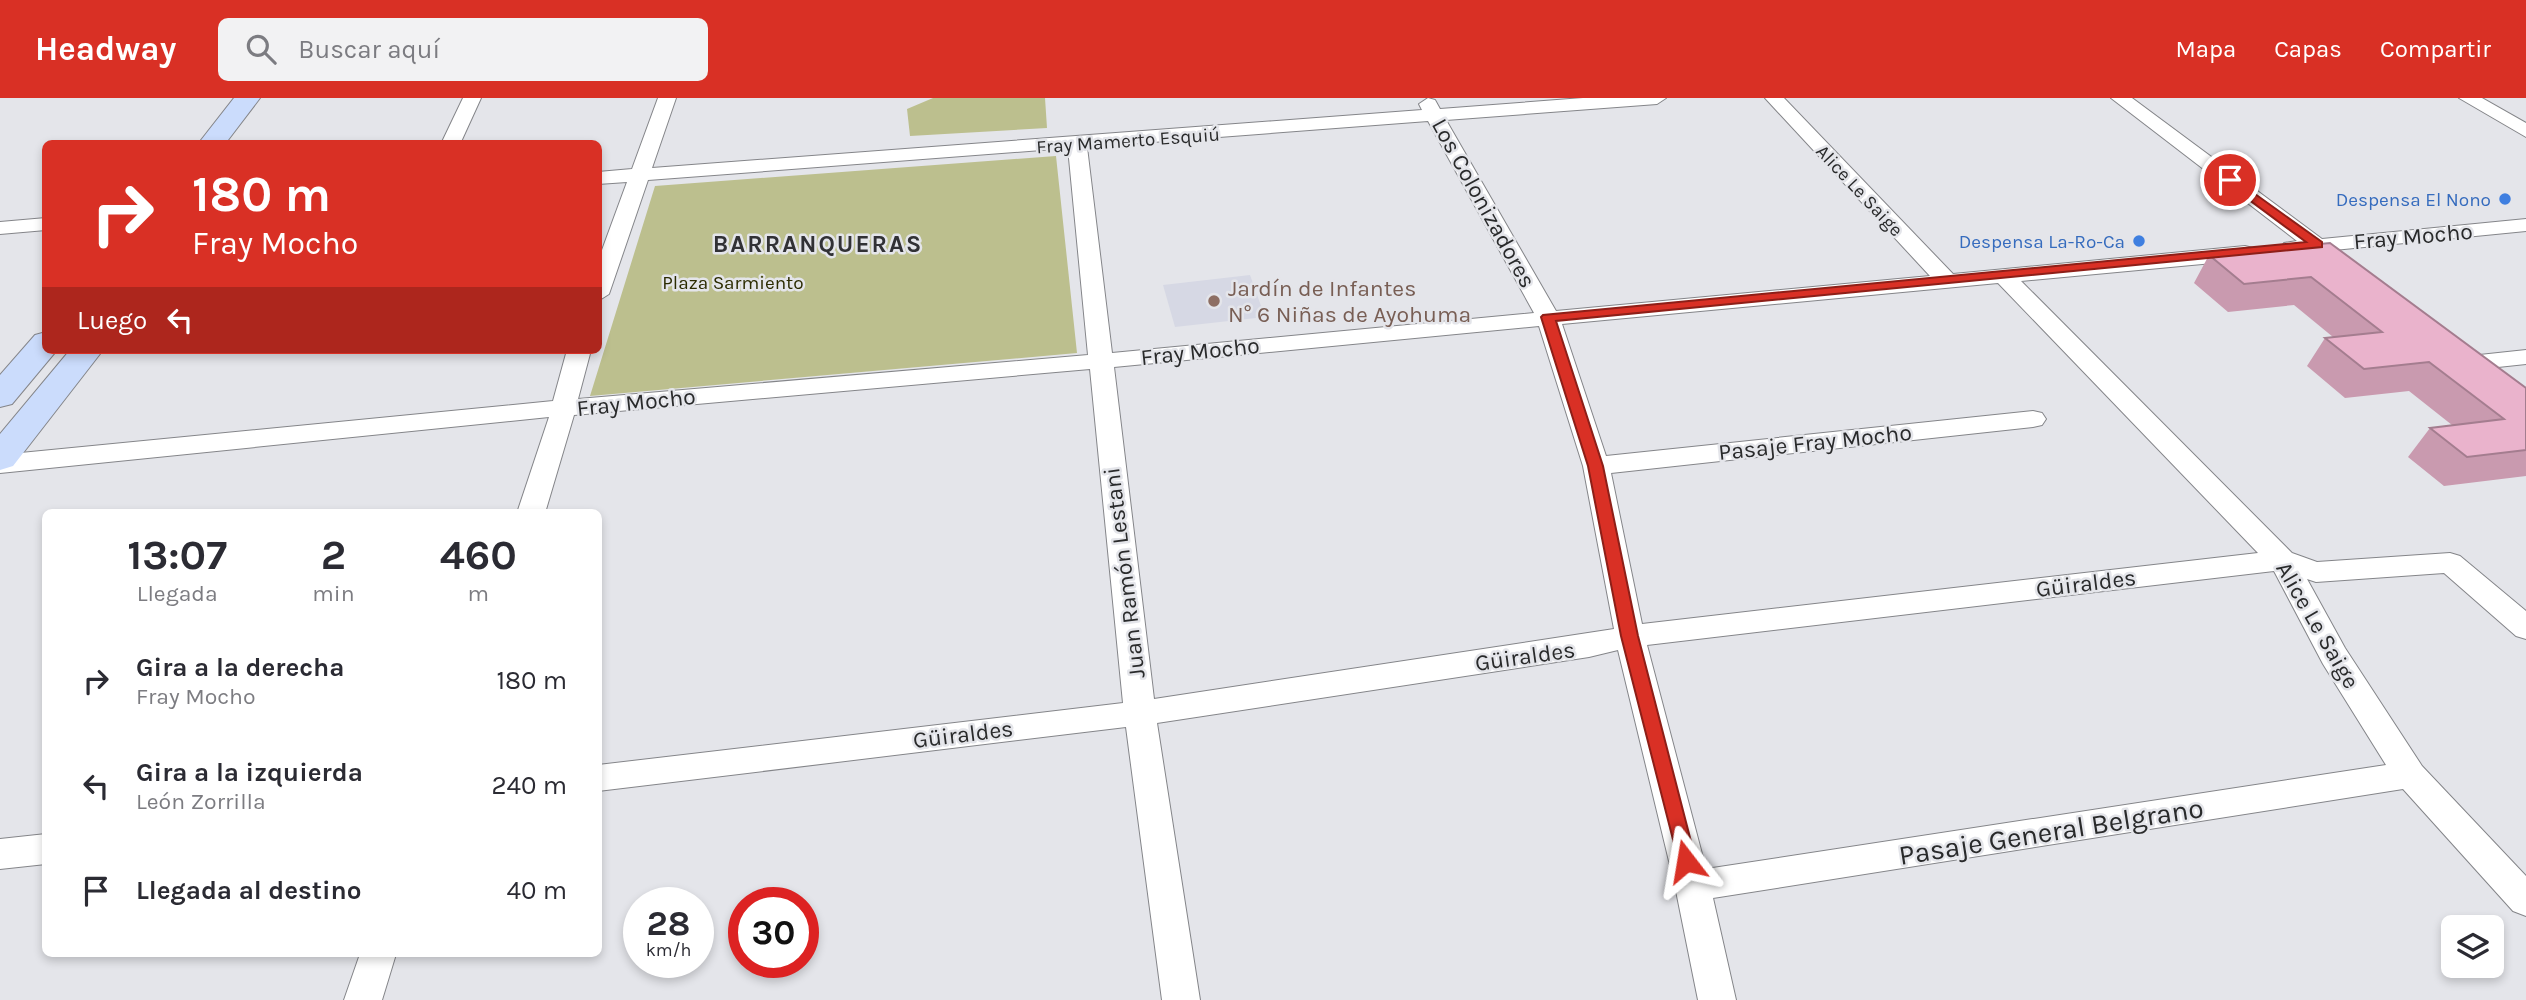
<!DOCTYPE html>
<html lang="es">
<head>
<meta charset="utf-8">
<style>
  :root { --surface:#fff; --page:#f2f2f3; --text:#2b2b33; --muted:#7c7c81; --accent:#d93025 }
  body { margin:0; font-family:Karla,sans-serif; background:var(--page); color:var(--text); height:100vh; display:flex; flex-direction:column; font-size:26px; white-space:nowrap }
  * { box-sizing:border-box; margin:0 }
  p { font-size:23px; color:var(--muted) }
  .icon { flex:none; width:38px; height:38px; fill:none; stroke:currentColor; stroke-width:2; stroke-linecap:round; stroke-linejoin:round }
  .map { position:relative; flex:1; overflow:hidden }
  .side { position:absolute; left:42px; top:411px; width:560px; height:448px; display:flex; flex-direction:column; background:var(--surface); border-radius:10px; box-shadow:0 4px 10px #0003 }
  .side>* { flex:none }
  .guide { position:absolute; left:42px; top:42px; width:560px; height:214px; border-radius:10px; box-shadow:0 4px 10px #0003; background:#d93025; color:#fff; overflow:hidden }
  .fabs { position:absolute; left:2441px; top:817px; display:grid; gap:14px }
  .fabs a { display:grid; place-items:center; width:63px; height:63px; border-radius:10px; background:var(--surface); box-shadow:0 4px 10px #0003; font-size:35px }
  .speed { position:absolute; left:623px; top:789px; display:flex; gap:14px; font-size:35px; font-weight:700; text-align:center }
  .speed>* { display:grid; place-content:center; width:91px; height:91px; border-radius:50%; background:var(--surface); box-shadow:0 4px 10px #0003; line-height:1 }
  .speed small { font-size:18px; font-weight:400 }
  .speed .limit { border:10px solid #d22; background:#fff; color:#111 }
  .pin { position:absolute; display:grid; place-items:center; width:60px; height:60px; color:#fff; margin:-30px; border:4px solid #fff; border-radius:50%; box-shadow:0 2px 7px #0007 }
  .me { position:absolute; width:77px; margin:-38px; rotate:346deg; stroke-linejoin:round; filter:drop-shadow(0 0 5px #0008) }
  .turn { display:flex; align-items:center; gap:24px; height:147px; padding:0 35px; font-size:32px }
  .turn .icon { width:91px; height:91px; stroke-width:2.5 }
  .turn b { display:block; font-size:49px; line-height:60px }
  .then { display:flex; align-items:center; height:66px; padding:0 35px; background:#0003; gap:14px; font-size:26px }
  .eta { display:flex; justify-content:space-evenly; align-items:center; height:119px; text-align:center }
  .eta b { font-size:42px; font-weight:700; line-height:49px }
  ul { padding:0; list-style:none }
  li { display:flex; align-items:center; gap:21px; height:105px; padding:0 35px }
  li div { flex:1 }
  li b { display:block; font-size:26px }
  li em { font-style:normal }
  header { display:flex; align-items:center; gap:42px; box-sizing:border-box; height:98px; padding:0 35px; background:var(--accent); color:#fff }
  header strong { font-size:33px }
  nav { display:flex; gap:38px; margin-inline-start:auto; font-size:24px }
  .search { width:490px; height:63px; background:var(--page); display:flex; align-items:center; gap:18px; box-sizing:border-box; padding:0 24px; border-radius:10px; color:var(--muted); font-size:26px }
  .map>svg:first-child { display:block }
</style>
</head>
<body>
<header>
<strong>Headway</strong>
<div class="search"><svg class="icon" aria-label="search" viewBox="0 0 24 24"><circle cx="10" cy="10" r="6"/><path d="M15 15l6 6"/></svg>Buscar aquí</div>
<nav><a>Mapa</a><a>Capas</a><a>Compartir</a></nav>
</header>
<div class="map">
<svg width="2526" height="902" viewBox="0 0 2526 902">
  <rect width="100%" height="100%" fill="#e4e5ea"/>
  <path fill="#d6d8e4" d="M1250,177L1265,219L1175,229L1163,187Z"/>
  <path fill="#bcbf8e" d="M933,0H1045L1047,30L910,38L907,11Z
    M1056,58L1077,255L590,298L655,88Z"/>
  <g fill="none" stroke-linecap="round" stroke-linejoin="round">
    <defs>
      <path id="street" d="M463,0H481L460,46H441Z
        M658,0H676L652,70L1422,12L1419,6L1428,0L1435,2L1440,11L1583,0H1666L1657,6L1446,22L1556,213L1930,178L1765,0H1784L1953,176L2245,148L2253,150L2256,155L2245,162L2021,183L2292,455L2317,464L2450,455L2460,458L2526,513V541L2516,538L2444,475L2316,484L2307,481L2345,550L2422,668L2526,778V818L2513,813L2403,691L1713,800L1736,902H1698L1675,788L1618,552L1589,559L1157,625L1200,902H1162L1126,629L598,693V667L1123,605L1090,271L574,317L545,415H517L549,319L0,375V357L553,303L567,252H591L578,301L1088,257L1068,50L648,82L609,196L598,203V163L627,84L598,86V74L632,71ZM1428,23L1534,215L1112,255L1087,49ZM1998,185L2258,455L1642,526L1611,375L2033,329L2042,327L2046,321L2042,315L2033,313L1606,358L1562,226ZM1539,228L1583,368L1614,531L1154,601L1114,269ZM2274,473L2323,566L2386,667L1706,771L1647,547Z
        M2111,0H2132L2322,141L2526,121V133L2334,152L2323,159L2313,154L2284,155L2281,150L2284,145L2297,143Z
        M2459,0H2482L2526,25V39Z
        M46,120V132L0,136V124Z
        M2526,252V266L2470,272L2461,270L2458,265L2461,260L2470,258Z
        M46,736V766L0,771V741Z
        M360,856H396L382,902H344Z"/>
      <path id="secondary" d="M234,0H260L225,46H198Z
        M46,234V252H57L12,306L0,309V277L35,237Z
        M70,252H103L13,368L0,372V336Z"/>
    </defs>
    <use href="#street" stroke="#848589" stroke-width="2"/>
    <use href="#secondary" stroke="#848589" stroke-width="2"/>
    <use href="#street" fill="#fff" fill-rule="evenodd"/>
    <use href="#secondary" fill="#cbdcfc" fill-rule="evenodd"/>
  </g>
  <path fill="#c99aaf" d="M2330,145L2526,290V378L2444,388L2408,359L2430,330L2452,327L2409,293L2345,300L2307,268L2325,240L2333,239L2294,207L2228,214L2194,185L2209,157Z"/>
  <path fill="#eab3cc" stroke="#a47d8f" stroke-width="2" d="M2330,145L2526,290V352L2467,359L2430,330L2504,321L2429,264L2364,271L2325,240L2382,234L2311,179L2244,186L2209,157Z"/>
  <path fill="#d93025" stroke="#8d1f18" stroke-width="2" d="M2230,78L2322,144V149L1556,223L1603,368L1638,538L1696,763L1693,769L1686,771L1680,769L1621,538L1588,368L1541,219L1543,217L2306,144L2225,84L2224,82Z"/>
  <g fill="#3f7fe0" stroke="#e4e5ea" stroke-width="2.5">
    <circle cx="2505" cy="101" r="7"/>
    <circle cx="2139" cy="143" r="7"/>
  </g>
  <circle fill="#8d6e63" stroke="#e4e5ea" stroke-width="2.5" cx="1214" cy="203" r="7"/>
  <g text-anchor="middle" stroke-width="5" stroke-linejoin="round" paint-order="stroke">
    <g font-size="19" fill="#292a2b" stroke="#e4e5ea">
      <text transform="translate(1128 42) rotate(-4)" y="7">Fray Mamerto Esquiú</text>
      <text transform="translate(1860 92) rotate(47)" y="7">Alice Le Saige</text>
    </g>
    <g font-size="19" fill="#366cbe" stroke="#e4e5ea" text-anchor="end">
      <text x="2491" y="108">Despensa El Nono</text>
      <text x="2125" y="150">Despensa La-Ro-Ca</text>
    </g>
    <g font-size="19" fill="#2b2b00" stroke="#e4e5ea">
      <text x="733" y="191">Plaza Sarmiento</text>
    </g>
    <g font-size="23" fill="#292a2b" stroke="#e4e5ea">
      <text transform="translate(1484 105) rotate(61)" y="8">Los Colonizadores</text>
      <text transform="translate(2413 138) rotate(-5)" y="8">Fray Mocho</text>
      <text transform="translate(1200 253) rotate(-6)" y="8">Fray Mocho</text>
      <text transform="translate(636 304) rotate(-6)" y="8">Fray Mocho</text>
      <text transform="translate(1815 344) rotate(-6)" y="8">Pasaje Fray Mocho</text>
      <text transform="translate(1124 475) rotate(-97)" y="8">Juan Ramón Lestani</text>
      <text transform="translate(2086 485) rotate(-7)" y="8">Güiraldes</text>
      <text transform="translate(2318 527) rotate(60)" y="8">Alice Le Saige</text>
      <text transform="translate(1525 558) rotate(-8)" y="8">Güiraldes</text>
      <text transform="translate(963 636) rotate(-7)" y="8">Güiraldes</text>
    </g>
    <g font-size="23" fill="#785e54" stroke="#e4e5ea" text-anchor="start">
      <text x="1228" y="198">Jardín de Infantes<tspan x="1228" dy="26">N° 6 Niñas de Ayohuma</tspan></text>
    </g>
    <g font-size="24" font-weight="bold" letter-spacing="2" fill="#313135" stroke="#e4e5ea">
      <text x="818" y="154">BARRANQUERAS</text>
    </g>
    <g font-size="28" fill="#292a2b" stroke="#e4e5ea">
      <text transform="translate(2051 733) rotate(-9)" y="10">Pasaje General Belgrano</text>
    </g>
  </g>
</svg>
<div class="fabs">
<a><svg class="icon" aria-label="layers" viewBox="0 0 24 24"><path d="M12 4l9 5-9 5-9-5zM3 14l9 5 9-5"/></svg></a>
</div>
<div class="speed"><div>28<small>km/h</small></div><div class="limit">30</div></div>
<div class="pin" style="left:2230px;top:82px;background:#d93025"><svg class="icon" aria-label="arrive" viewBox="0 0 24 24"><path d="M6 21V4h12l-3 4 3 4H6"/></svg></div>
<svg class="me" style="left:1686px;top:763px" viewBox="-20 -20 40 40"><path d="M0-17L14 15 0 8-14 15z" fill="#d93025" stroke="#fff" stroke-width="4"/></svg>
<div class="guide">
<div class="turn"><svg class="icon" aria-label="right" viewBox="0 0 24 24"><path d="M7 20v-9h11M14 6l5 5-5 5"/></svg><div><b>180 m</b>Fray Mocho</div></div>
<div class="then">Luego<svg class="icon" aria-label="left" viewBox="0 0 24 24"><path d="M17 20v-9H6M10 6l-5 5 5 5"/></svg></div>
</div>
<section class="side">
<div class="eta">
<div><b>13:07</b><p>Llegada</p></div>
<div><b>2</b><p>min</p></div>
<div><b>460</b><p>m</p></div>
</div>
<ul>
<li><svg class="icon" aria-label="right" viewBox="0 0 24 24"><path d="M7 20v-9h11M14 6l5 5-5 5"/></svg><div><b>Gira a la derecha</b><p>Fray Mocho</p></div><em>180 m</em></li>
<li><svg class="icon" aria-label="left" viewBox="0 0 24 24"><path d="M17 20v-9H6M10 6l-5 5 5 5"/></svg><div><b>Gira a la izquierda</b><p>León Zorrilla</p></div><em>240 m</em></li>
<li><svg class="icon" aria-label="arrive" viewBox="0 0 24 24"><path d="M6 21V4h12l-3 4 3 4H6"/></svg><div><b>Llegada al destino</b></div><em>40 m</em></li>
</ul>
</section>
</div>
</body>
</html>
